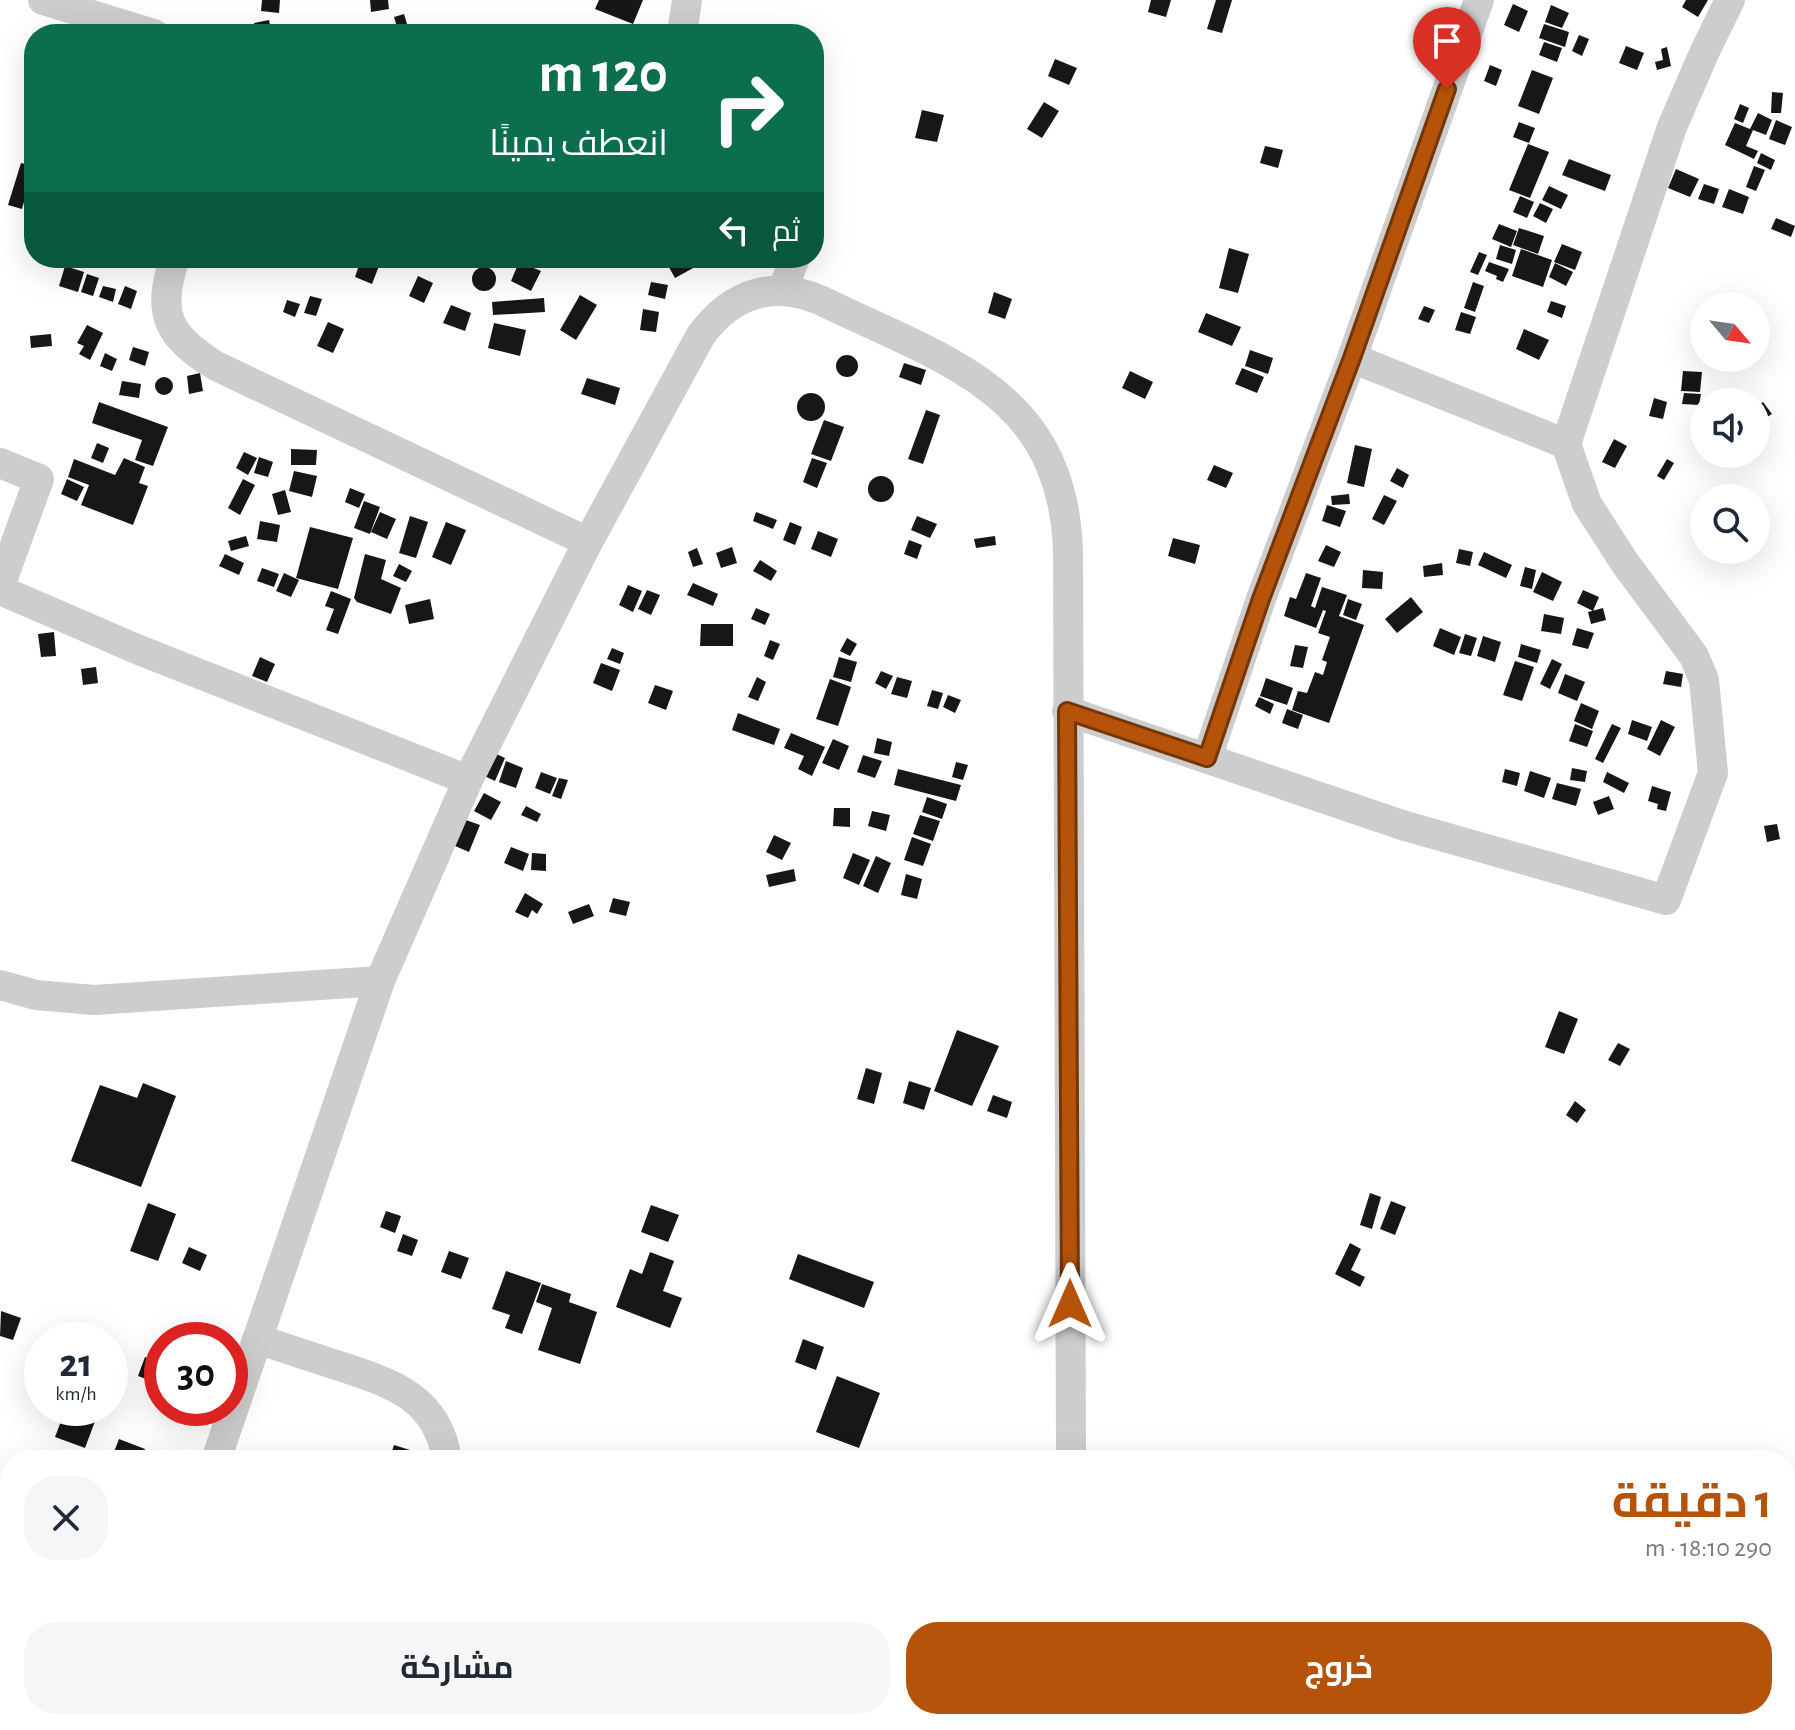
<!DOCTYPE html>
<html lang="ar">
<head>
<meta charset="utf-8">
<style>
  :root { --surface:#fff; --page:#f6f6f7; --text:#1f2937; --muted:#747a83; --accent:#b45309 }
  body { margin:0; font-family:"Alegreya Sans",Cairo,sans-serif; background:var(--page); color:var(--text); direction:rtl; height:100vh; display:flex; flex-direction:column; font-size:30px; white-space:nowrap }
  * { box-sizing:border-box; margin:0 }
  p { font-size:26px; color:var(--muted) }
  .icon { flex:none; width:44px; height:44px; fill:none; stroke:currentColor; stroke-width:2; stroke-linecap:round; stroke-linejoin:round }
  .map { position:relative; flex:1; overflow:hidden; direction:ltr }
  .panel { position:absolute; left:0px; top:1450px; width:1796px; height:280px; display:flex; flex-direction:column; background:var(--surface); border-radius:32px 32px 0 0; box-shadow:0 8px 32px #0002; direction:rtl }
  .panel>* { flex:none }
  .guide { position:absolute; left:24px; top:24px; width:800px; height:244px; border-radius:32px; box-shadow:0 8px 32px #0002; direction:rtl; background:#0b6e4f; color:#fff; overflow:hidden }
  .needle { width:52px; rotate:119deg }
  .buttons { position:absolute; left:1690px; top:292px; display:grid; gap:16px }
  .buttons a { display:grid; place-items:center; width:80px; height:80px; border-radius:50%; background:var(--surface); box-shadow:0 8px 32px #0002; font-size:40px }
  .speed { position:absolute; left:24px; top:1322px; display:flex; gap:16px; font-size:40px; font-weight:700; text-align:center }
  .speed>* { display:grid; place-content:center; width:104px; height:104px; border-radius:50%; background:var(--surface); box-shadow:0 8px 32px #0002; line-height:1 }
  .speed small { font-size:20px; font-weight:400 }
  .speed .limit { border:12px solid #d22; background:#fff; color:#111 }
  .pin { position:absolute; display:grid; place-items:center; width:68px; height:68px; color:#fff; margin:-82px -34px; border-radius:50% 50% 50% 0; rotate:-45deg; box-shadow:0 0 8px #0007 }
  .pin .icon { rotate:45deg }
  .me { position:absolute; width:88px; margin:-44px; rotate:0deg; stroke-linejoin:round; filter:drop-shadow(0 0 6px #0008) }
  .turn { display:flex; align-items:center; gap:28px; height:168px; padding:0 24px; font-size:36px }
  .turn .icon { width:104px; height:104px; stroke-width:2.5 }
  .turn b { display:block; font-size:56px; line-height:68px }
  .then { display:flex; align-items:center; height:76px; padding:0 24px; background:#0003; gap:16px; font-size:30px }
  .round { display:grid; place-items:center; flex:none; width:84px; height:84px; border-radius:32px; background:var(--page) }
  .headline { display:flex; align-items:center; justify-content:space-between; height:136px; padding:0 24px }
  h1 { font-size:48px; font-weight:700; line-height:60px; color:var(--accent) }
  .button { display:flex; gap:16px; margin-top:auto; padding:16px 24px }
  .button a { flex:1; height:92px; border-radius:32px; background:var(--accent); color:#fff; font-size:32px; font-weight:700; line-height:92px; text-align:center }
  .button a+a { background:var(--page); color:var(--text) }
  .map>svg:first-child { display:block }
</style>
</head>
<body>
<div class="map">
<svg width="1795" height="1730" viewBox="0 0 1795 1730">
  <rect width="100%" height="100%" fill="#fff"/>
  <path fill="#171717" d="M262,0H280L279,13L261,11Z
    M370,0H388L389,9L371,12Z
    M599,0H643L633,24L595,9Z
    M1151,0H1171L1166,17L1148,12Z
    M1216,0H1232L1222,33L1207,29Z
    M1686,0H1708L1698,17L1682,7Z
    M1513,4L1528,11L1519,32L1504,25Z
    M1551,5L1569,13L1562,28L1545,22Z
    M404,14L410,34H399L394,17Z
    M269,20L272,34H256L254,23Z
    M1544,24L1569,32L1565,47L1539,38Z
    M1579,35L1589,39L1582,56L1572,51Z
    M1544,42L1562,48L1557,62L1539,55Z
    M1626,46L1644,53L1637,70L1619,63Z
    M1667,47L1671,66L1657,70L1655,62L1663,60L1661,49Z
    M1055,59L1077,68L1069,85L1048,76Z
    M1490,65L1502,70L1496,86L1484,81Z
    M1532,70L1553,78L1539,114L1518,106Z
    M1772,92L1783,93L1781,113H1771Z
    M1044,102L1059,111L1042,138L1027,129Z
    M1740,104L1749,108L1743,123L1734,119Z
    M922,110L944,115L937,142L915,138Z
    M1758,113L1772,120L1766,135L1753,130L1746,146L1758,151L1754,159L1725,145L1735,123L1750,129Z
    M1776,120L1792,127L1785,145L1769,139Z
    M1519,122L1535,128L1529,143L1513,137Z
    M1528,144L1549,152L1530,198L1509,190Z
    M1265,146L1283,150L1278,168L1260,163Z
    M1761,153L1775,160L1771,170L1757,163Z
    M1569,159L1611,175L1605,191L1562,175Z
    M21,163L34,166L22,209L8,205Z
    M1754,166L1765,170L1756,191L1746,187Z
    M1676,169L1699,179L1690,197L1668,188Z
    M1704,184L1719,189L1714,204L1698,199Z
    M1549,186L1568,195L1561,209L1542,200Z
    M1729,189L1749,197L1743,214L1722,207Z
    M1520,196L1534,202L1527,218L1513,212Z
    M1540,203L1553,209L1546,223L1533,216Z
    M1776,218L1795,226L1791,237L1771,229Z
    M1499,224L1517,231L1511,247L1492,239Z
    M1519,228L1544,236L1538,254L1513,245Z
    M1562,244L1582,252L1575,270L1554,262Z
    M1500,245L1516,250L1512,264L1496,259Z
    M1229,248L1249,254L1238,293L1219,288Z
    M1521,249L1552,260L1543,287L1512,276Z
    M1479,252L1487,255L1478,275L1470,272Z
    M673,258H690L695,267L675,278L666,262Z
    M361,259L379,266L372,284L355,277Z
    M519,262L541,271L531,291L511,281Z
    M1489,262L1509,269L1503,282L1496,279L1497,276L1485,271Z
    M1555,263L1573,272L1566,286L1549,277Z
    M65,266L84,272L78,292L59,286Z
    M472 279a12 12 0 1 1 24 0a12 12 0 1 1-24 0Z
    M87,274L99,278L93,296L81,292Z
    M418,276L433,283L424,303L409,296Z
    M651,282L668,285L665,299L648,295Z
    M1473,282L1484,286L1475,312L1464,308Z
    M103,286L116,289L113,302L99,297Z
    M125,286L137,291L131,309L118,304Z
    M994,292L1012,299L1005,319L988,313Z
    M580,295L597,305L576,340L560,330Z
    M310,296L322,299L316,316L304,313Z
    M544,298L545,312L493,315L492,302Z
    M287,300L300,304L295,317L283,312Z
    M1551,301L1566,306L1562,318L1547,312Z
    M451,305L471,313L465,331L443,323Z
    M1424,306L1435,310L1429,323L1418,319Z
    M643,309L659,312L656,332L640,330Z
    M1461,312L1476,317L1470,334L1455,330Z
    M1206,313L1241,327L1232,346L1198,332Z
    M328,322L344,329L333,353L317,346Z
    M494,323L526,330L520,356L488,348Z
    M87,325L103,333L90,360L79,354L84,346L77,343Z
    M1524,329L1549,340L1539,360L1516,349Z
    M51,334L52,346L31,348L30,336Z
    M133,347L149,352L145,366L129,360Z
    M1250,350L1273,358L1268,374L1245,366Z
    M105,353L117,359L112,371L100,366Z
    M836 366a11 11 0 1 1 22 0a11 11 0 1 1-22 0Z
    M904,363L926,370L921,385L899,377Z
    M1242,368L1264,377L1257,393L1235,384Z
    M1130,371L1153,382L1145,399L1122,388Z
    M1683,371L1702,372L1700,392L1681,391Z
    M200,373L203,391L189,394L187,376Z
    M155 386a9 9 0 1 1 18 0a9 9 0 1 1-18 0Z
    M587,378L620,388L615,405L581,394Z
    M122,381L141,384L139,398L119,395Z
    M1684,393L1701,394L1699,405L1682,404Z
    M797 407a14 14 0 1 1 28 0a14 14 0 1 1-28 0Z
    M1654,398L1667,402L1663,419L1649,416Z
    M99,402L168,427L153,466L135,460L142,440L92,423Z
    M1763,402L1772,414L1762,420L1756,407Z
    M926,410L940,415L923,464L908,459Z
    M824,420L844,427L831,461L811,454Z
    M1614,439L1627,446L1615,468L1602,462Z
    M97,443L109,448L103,463L91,458Z
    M1355,445L1372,449L1364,487L1347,483Z
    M291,449L317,450L316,465H291Z
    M244,452L257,458L248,475L236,468Z
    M259,457L273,462L268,477L254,473Z
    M124,458L145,467L139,483L148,486L133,525L81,505L89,485L68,477L74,459L115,475Z
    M812,458L827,463L817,488L803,482Z
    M1667,459L1674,463L1664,480L1657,476Z
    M1214,465L1233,473L1226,488L1207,480Z
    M1397,468L1409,475L1403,488L1390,481Z
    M294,471L317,476L312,497L289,491Z
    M868 489a13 13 0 1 1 26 0a13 13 0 1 1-26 0Z
    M67,479L84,487L77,501L61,494Z
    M243,479L255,485L240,515L228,508Z
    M350,488L365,494L359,508L345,502Z
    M285,490L291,512L278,515L272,494Z
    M1349,494L1350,504L1332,505L1331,496Z
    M1384,495L1397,501L1384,525L1372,519Z
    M364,501L380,507L370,534L354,528Z
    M1327,505L1346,511L1340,527L1322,521Z
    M380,512L396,519L387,539L371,532Z
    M756,512L777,520L773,529L753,521Z
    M410,516L428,522L416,558L399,553Z
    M917,516L937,524L930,538L911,530Z
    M260,521L280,525L277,542L257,539Z
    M446,522L466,530L451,565L432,557Z
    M790,522L802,527L795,545L783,540Z
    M310,527L353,538L338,589L296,578Z
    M818,531L838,539L831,557L811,549Z
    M246,536L249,546L231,551L228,541Z
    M995,536L996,545L976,548L974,539Z
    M1173,538L1200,545L1195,564L1168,556Z
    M909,540L922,545L917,559L904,554Z
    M1326,545L1341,552L1334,567L1318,561Z
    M732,547L737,563L721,568L716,553Z
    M697,548L703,564L693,567L688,552Z
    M1459,549L1473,552L1470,566L1456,563Z
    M1484,552L1512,565L1506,578L1478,565Z
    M225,554L244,563L239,575L219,566Z
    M365,554L386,560L381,579L401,588L391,614L357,602L354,598Z
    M760,560L777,571L771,581L753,571Z
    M1442,563L1443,575L1424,577L1423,566Z
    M399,564L412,571L406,582L393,576Z
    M1525,567L1536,570L1532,589L1520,586Z
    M262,568L279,574L274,587L257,581Z
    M1363,570L1383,572L1382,589L1362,588Z
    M1542,572L1562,582L1553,601L1533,592Z
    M284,573L299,580L291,597L276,591Z
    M1306,573L1321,578L1311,606L1315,608L1322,587L1347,595L1339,616L1364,625L1329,723L1292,710L1298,691L1307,693L1315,672L1323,675L1327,662L1322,660L1330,637L1318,633L1326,611L1323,610L1316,628L1284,616L1290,597L1296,599Z
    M693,583L718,594L713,606L687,595Z
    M628,585L642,591L633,612L619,605Z
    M647,590L660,595L651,615L638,609Z
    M1583,590L1599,597L1593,611L1577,603Z
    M331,591L351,599L338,634L326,630L334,609L325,606Z
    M1411,597L1423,612L1397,633L1385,619Z
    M430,599L434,619L409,624L405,605Z
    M1348,599L1362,604L1356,620L1343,615Z
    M756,608L770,614L765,625L751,619Z
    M1603,608L1606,620L1591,624L1588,612Z
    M1544,614L1564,618L1561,634L1541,631Z
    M701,624H733V646H700Z
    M1440,628L1461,637L1454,655L1433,646Z
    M1577,628L1594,633L1588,649L1572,645Z
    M54,632L56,656L41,657L38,634Z
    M1465,634L1477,638L1471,656L1459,653Z
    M1483,636L1501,642L1495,662L1477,656Z
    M847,638L857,644L850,656L840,651Z
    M770,640L780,644L773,660L764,656Z
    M1521,644L1541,650L1537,663L1518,657Z
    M1295,645L1308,647L1303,668L1290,666Z
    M612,648L624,653L620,664L607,659Z
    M260,657L275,664L267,682L252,676Z
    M839,657L857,662L851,682L833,677Z
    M1552,659L1562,664L1550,689L1540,684Z
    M1515,661L1534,667L1522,701L1503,695Z
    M601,663L620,670L612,691L593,683Z
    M96,667L98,683L83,685L81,669Z
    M881,671L893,676L886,689L875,683Z
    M1666,671L1683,674L1681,687L1663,684Z
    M1565,674L1585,682L1577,701L1558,693Z
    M757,677L766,682L758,701L748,697Z
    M897,677L912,681L907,698L891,694Z
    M1266,678L1293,688L1287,705L1260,696Z
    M830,679L851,687L838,726L816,719Z
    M655,685L673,691L666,710L648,703Z
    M932,690L943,693L938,709L927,706Z
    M948,695L961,700L955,713L943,707Z
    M1259,697L1274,704L1270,714L1255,706Z
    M1581,703L1599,711L1592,729L1574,721Z
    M1287,709L1303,715L1298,729L1282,723Z
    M738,713L780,729L774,745L732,730Z
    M1632,720L1652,727L1647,741L1628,734Z
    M1661,720L1675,727L1660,756L1647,749Z
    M1575,724L1593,731L1587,747L1569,741Z
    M1612,724L1621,728L1603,763L1595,759Z
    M791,733L825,747L812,776L798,769L804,756L784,748Z
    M877,738L892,742L889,756L874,753Z
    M833,739L849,746L839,770L822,763Z
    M490,751L505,758L495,781L480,774Z
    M863,755L882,761L875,778L857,772Z
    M506,761L523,768L516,788L499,782Z
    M956,762L968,765L963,780L952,777Z
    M1572,768L1587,771L1585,782L1570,780Z
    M898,769L961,785L956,801L894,785Z
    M1505,769L1520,773L1517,786L1502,782Z
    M1530,771L1551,778L1544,798L1524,791Z
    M541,772L557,778L550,794L535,788Z
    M1607,772L1629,783L1624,793L1603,782Z
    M559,778L568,780L561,799L552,796Z
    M1557,783L1581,789L1576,806L1552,799Z
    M1652,786L1671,792L1666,811L1657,809L1658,804L1648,801Z
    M484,793L501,802L491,820L474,811Z
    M1609,796L1614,809L1598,815L1593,802Z
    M927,797L947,804L942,819L922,812Z
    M526,806L541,814L537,822L521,815Z
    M834,808H850V827L833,826Z
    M872,811L890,815L886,831L868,826Z
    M920,815L940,821L933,841L913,834Z
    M466,820L480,825L469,852L455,846Z
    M1777,824L1780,839L1767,842L1764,826Z
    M774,835L791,843L782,860L766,852Z
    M912,837L931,844L923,866L904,860Z
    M511,847L529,854L523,871L504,863Z
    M532,853L546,854V871L531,870Z
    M853,853L870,860L859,885L843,878Z
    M876,856L891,863L878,893L863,886Z
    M794,869L796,881L769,887L766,875Z
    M906,874L922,879L917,899L901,895Z
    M525,893L543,904L537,914L532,910L528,918L515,912Z
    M613,898L630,902L626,916L609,912Z
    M589,904L594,916L573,924L568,912Z
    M1559,1011L1578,1019L1564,1054L1545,1047Z
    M957,1030L999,1046L972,1106L934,1091Z
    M1618,1043L1630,1049L1620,1066L1608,1060Z
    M866,1068L882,1073L874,1104L857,1099Z
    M909,1081L931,1088L924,1110L903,1103Z
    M143,1083L176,1096L141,1187L71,1161L100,1085L137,1098Z
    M993,1095L1012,1102L1007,1118L987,1111Z
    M1575,1101L1586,1110L1577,1123L1566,1115Z
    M1370,1193L1381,1197L1372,1229L1360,1225Z
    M1391,1201L1406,1207L1395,1235L1380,1229Z
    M148,1203L176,1214L158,1261L130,1251Z
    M651,1205L679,1215L668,1242L641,1232Z
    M386,1211L401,1216L395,1233L380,1227Z
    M403,1234L418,1240L412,1256L397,1251Z
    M1350,1243L1361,1249L1351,1270L1365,1277L1360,1287L1335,1274Z
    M189,1247L207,1255L200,1271L182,1263Z
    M449,1251L469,1258L461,1279L441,1272Z
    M650,1252L674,1261L663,1291L682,1298L670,1328L616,1307L630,1269L642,1274Z
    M798,1254L874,1282L864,1308L789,1279Z
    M506,1271L541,1283L522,1334L505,1328L510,1315L492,1309Z
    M542,1284L571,1294L569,1302L597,1312L580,1364L538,1350L552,1308L536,1302Z
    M1,1311L21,1318L13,1340L0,1336Z
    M803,1339L824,1347L816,1370L795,1362Z
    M110,1350L120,1354L110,1380Z
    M145,1357L162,1364V1385L138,1376Z
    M837,1376L880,1393L859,1448L816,1432Z
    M66,1408H100L85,1448L55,1437Z
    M119,1439L145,1449L141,1460L112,1457Z
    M394,1445L410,1450L407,1460H389Z
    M0,1717L40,1729V1730H0Z
    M225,1720H320L317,1730H222Z"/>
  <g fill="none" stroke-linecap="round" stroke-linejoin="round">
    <path stroke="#cdcdcd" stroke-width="30" d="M43,0L154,34
      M682,34L687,0
      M175,258C156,313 167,336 216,366L588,542
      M783,289L795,258
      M1352,358L1566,444
      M0,463L39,479L0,586
      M0,590L139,650L468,780
      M1067,711L1402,825L1666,900L1713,773L1704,680L1694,656L1625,563L1587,504L1566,444L1672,127L1705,51L1730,0
      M1207,758L1261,599L1352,358L1479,0
      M0,985L36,995L94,1000L380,981
      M257,1339C284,1348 312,1357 339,1366C391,1383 438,1397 447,1460
      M216,1460L380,981L468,780L588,542L701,335C732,293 772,280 820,300C945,361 1063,390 1068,552L1071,1460
      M1072,1720V1730
      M123,1730L127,1720
      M400,1730L402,1720"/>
  </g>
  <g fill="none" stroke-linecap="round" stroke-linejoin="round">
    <defs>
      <path id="route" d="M1070,1304L1067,711L1207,758L1261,599L1352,358L1447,89"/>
    </defs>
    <use href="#route" stroke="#753606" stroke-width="20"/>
    <use href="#route" stroke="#b45309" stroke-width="14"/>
  </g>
</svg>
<div class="buttons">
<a><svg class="needle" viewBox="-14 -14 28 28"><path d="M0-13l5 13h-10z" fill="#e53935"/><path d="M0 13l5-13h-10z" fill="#747a83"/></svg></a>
<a><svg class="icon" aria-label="sound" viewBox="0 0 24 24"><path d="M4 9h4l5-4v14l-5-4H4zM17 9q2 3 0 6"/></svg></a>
<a><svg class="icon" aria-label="search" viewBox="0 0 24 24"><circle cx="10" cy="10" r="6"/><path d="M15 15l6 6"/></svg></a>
</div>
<div class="speed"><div>21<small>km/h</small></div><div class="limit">30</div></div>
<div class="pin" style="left:1447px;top:89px;background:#d93025"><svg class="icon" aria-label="arrive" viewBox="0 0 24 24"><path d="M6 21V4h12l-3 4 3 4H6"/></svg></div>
<svg class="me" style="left:1070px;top:1304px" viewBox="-20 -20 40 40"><path d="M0-17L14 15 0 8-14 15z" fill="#b45309" stroke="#fff" stroke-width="4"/></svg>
<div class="guide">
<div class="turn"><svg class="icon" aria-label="right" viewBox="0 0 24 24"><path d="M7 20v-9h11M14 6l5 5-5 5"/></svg><div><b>120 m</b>انعطف يمينًا</div></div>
<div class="then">ثم<svg class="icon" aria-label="left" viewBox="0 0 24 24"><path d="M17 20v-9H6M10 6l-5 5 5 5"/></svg></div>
</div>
<section class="panel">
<div class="headline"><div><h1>1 دقيقة</h1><p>290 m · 18:10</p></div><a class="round"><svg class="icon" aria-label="close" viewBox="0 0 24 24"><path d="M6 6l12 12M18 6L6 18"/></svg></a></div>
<div class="button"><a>خروج</a><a>مشاركة</a></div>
</section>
</div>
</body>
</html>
